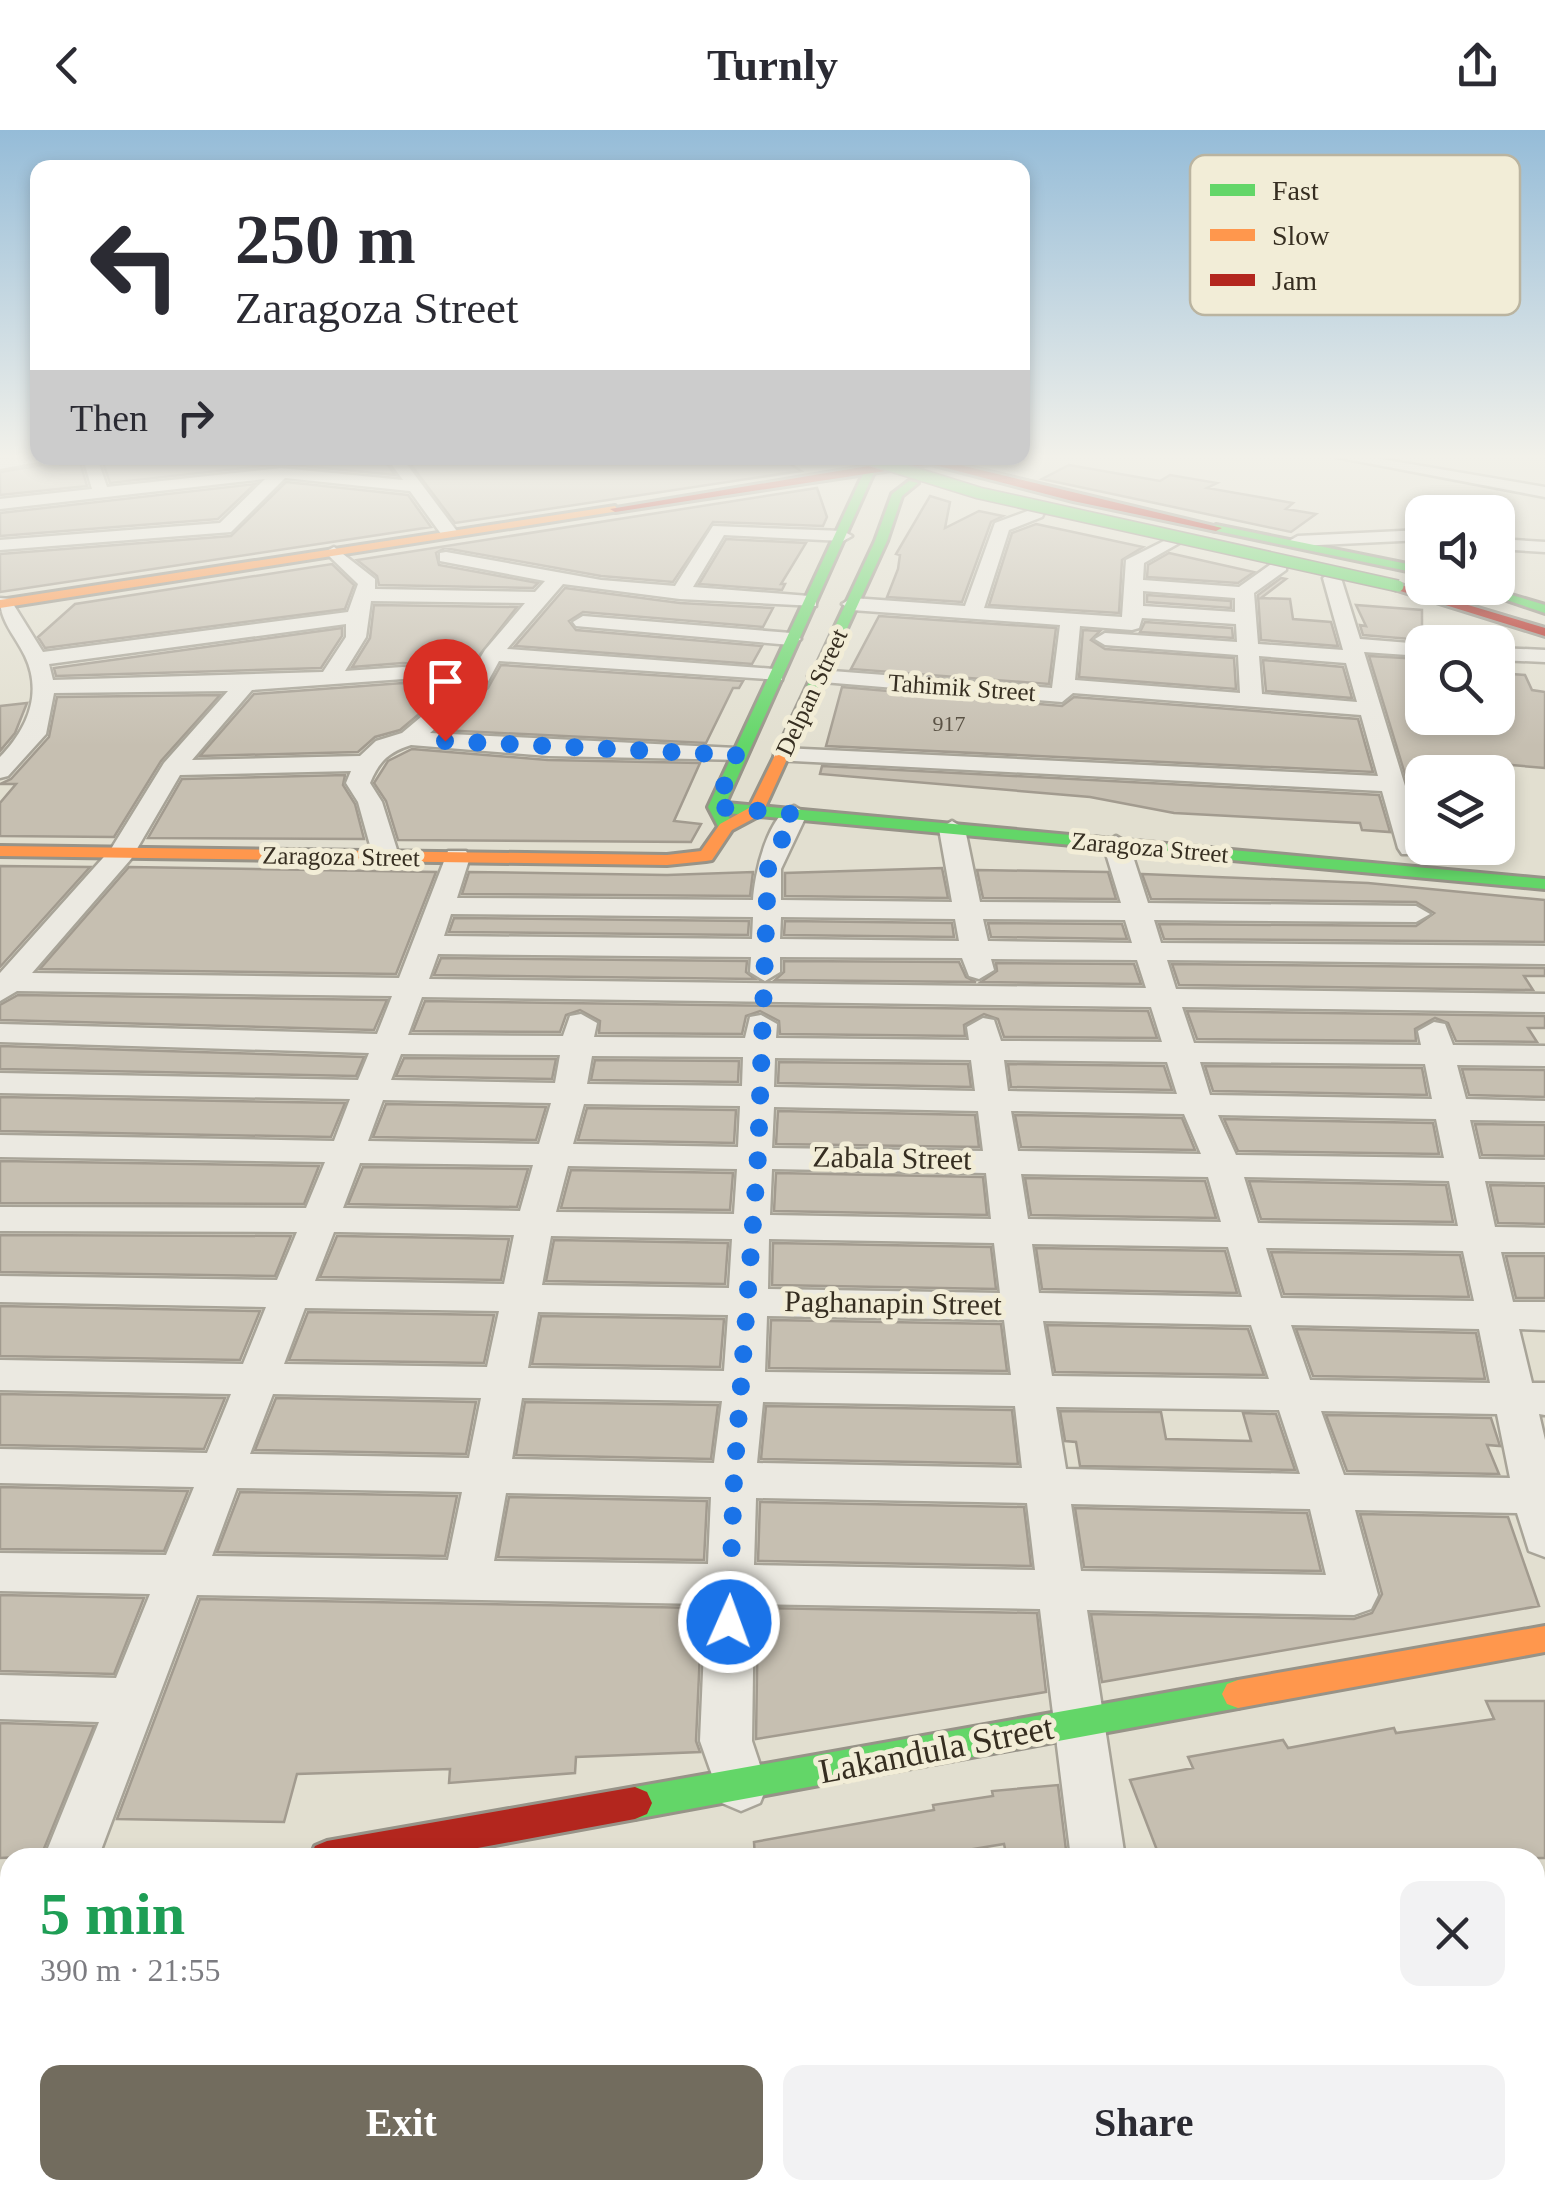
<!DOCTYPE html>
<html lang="en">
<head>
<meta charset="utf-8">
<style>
  :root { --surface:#fff; --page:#f2f2f3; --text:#2b2b33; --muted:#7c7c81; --accent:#726c5e }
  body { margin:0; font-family:Georgia,serif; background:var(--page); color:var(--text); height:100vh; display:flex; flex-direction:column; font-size:38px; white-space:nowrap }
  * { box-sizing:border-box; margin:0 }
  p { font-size:32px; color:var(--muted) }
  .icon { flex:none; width:55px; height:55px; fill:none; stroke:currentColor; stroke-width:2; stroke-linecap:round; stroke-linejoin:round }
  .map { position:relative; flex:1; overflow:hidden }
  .side { position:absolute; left:0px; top:1718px; width:1545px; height:352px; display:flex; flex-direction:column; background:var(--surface); border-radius:30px 30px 0 0; box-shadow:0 5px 15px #0003 }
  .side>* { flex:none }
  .hud { position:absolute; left:30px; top:30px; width:1000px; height:305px; border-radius:20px; box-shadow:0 5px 15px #0003; background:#fff; color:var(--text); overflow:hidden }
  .buttons { position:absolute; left:1405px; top:365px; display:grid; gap:20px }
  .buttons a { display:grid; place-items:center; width:110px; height:110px; border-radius:20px; background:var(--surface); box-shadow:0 5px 15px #0003; font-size:50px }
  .pin { position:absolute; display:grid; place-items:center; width:85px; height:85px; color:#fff; margin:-102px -42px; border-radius:50% 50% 50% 0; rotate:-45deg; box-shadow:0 0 10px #0007 }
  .pin .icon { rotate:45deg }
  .me { position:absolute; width:110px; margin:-55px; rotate:2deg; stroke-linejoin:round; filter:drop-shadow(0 0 8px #0008) }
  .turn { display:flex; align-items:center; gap:35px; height:210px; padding:0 40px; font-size:45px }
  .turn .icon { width:130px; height:130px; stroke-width:2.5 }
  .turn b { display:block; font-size:70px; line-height:85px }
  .then { display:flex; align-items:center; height:95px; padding:0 40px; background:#0003; gap:20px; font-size:38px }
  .round { display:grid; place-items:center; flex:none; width:105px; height:105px; border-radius:20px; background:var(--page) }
  .overview { display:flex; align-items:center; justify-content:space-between; height:170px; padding:0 40px }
  h1 { font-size:60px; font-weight:600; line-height:75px; color:#1e9e55 }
  .action { display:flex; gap:20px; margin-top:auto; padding:20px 40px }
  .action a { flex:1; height:115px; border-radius:20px; background:var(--accent); color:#fff; font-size:40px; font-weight:600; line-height:115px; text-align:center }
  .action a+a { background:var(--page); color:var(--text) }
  header { display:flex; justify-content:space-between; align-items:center; height:130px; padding:0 40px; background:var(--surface); font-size:45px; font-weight:600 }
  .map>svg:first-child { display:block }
</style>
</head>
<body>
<header><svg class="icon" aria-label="back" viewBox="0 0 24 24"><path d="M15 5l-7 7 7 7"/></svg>Turnly<svg class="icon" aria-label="share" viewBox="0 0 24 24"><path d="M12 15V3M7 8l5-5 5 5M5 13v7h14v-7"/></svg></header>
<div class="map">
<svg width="1545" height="2068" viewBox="0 0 1545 2068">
  <rect width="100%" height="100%" fill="#e2dfd0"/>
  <path fill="#c6bfb1" stroke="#a29b8f" stroke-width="2.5" d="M134,328H383L395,345L281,334L110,353L102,330Z
    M406,328H676V332L781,328L801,341L455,393Z
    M79,329L87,356L0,365V342Z
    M1069,335L1160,351L1170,345L1217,353L1207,358L1293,373L1286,379L1316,384L1291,402L1042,349Z
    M286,352L408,365L431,397L0,462V424L231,406Z
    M255,354L218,389L0,406V383Z
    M817,358L827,387L823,396L713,392L673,452L601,446L445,418L436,423L439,435L538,453L533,458L379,455L377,446L357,430Z
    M930,366L950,372L945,398L979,381L1003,386L991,392L962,472L887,467L898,439L900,425L896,424Z
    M1036,394L1143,417L1122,430L1119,483L989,475L1012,403Z
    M726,409L806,413L781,454H785L782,460L699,454Z
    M1169,423L1254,442L1238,453L1147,447L1148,435Z
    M332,434L354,455L345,479L45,518L38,507L75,474Z
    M1281,448L1286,449L1261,468L1290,469L1293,489L1331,492L1338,516L1261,510L1258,465Z
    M565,458L680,473L773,478L763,497L583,482L569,491L576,500L762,516L752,534L515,516Z
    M1147,465L1231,471V478L1147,472Z
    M374,475L517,477L469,539L403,533L352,537L370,508Z
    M1356,475L1422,480V510L1363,505L1360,495L1366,496Z
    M879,486L1056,498L1049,554L851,539Z
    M1145,492L1232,498L1233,508L1140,502Z
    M342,498V506L321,538L56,546L54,538Z
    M1083,500L1100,501L1091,510L1105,519L1234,528L1236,559L1079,547Z
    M1369,526L1422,529V588H1498V543L1525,545L1532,560L1545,562V638L1500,634L1503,642H1422V700Z
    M1263,530L1343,537L1352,568L1266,561Z
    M501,535L743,551L739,558H733L706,613L440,600L488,558Z
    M403,553L450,558L400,600L375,607L358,622L200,626L254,564Z
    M842,557L1062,576L1074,567L1358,589L1373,642L826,616Z
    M220,565L161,631L114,707L0,706V673L16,654H0L11,649L49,607L57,567Z
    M27,573L15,603L0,621V576Z
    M412,619L548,630L700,633L674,691L701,694L691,712L398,710L386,671L374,653L388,631Z
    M822,636L1379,665L1390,702L1362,700L1360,693L1174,683L1090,667L820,644Z
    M345,645L343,655L355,674L364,709L148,708L182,649Z
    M0,736L90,737L0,837Z
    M129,737L436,742L396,844L40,839Z
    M942,738L948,768L785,766V743Z
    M977,740L1108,742L1116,769L983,768Z
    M469,742L667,745L753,742L750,766L462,764Z
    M1142,744L1368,753L1545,770V812L1164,809L1159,794L1416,796L1434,783L1416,772L1151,769Z
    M454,788L749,791L748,805L449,802Z
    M785,791L952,793L954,807L784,805Z
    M988,793L1122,794L1127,809L991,807Z
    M441,828L747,831L746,842L755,849L434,845Z
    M784,831L959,832L966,847L976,852L775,850L784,842Z
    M996,833L1134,834L1141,854L981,852L997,841Z
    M1172,834L1545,838V846H1524L1533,860L1179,855Z
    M18,865L387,870L374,900L0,890V875Z
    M425,871L1148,881L1157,908L1004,907L998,889L984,884L964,895L965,906L780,904L779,891L760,881L746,886L742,904L599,903L600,891L580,880L566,885L560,902L413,901Z
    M1187,881L1545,886V898H1528L1537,912L1456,911L1448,893L1435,888L1415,899L1416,911L1197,909Z
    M0,916L364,927L356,946L0,939Z
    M404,928L556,929L552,949L396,946Z
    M595,930L739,931L738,952L591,950Z
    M779,932L968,934L971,957L778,953Z
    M1008,934L1164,936L1172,960L1011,957Z
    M1205,936L1422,938L1427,965L1213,961Z
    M1462,939L1545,940V967L1469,965Z
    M0,967L345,973L331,1007L0,1001Z
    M386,974L546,977L536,1010L373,1007Z
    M587,978L736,980L734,1013L578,1010Z
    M778,981L975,985L979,1017L776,1014Z
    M1015,985L1182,988L1195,1020L1021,1017Z
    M1224,989L1433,993L1439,1024L1238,1021Z
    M1475,994L1545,995V1026L1482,1025Z
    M0,1031L319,1036L304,1074L0,1073Z
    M363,1037L528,1039L517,1077L348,1074Z
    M571,1040L733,1043L730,1080L561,1078Z
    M776,1043L983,1047L987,1085L774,1081Z
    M1025,1048L1205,1051L1216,1088L1031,1085Z
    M1249,1051L1446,1055L1453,1092L1261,1089Z
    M1490,1055L1545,1056V1094L1498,1093Z
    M0,1105L291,1106L275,1146L0,1142Z
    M337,1106H340L509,1109L501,1150L320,1147Z
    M554,1110L728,1113L725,1154L546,1151Z
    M773,1113L991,1117L996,1159L772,1155Z
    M1036,1118L1225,1121L1237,1163L1042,1159Z
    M1271,1122L1460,1125L1469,1167L1284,1164Z
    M1506,1126H1545V1168H1516Z
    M0,1176L260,1181L240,1230L0,1226Z
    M308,1182L494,1185L484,1233L289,1230Z
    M541,1186L724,1189L720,1237L532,1234Z
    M771,1190L1001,1194L1007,1241L769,1238Z
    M1047,1195L1248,1199L1264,1245L1055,1242Z
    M1296,1199L1476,1203L1485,1249L1313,1246Z
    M0,1264L225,1268L204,1319L0,1315Z
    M276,1268L476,1272L466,1324L255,1320Z
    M525,1272L718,1275L711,1329L516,1325Z
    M766,1276L1012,1280L1018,1334L761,1329Z
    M1060,1281L1161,1282L1166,1309L1251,1311L1243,1283L1276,1284L1295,1340L1080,1336L1076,1312L1065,1311Z
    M1326,1285L1491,1288L1500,1316L1487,1315L1499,1344L1347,1341Z
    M0,1357L188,1361L164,1421L0,1419Z
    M240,1362L457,1366L445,1426L217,1422Z
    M509,1367L707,1371L704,1430L498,1427Z
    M760,1372L1024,1377L1031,1436L758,1431Z
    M1075,1378L1307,1383L1321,1441L1084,1437Z
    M1360,1384L1508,1387L1539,1476L1102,1552L1091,1484L1354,1489L1372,1483L1382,1464Z
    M0,1465L144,1468L114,1544L0,1541Z
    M200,1469L702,1478L696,1611L700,1622L576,1627L575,1643L449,1653L450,1639L297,1644L284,1692L117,1689Z
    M758,1478L1037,1483L1046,1562L756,1609Z
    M1486,1571H1545V1728H1160L1130,1650L1193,1638L1188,1627L1283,1610L1288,1618L1394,1598L1396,1603L1494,1589Z
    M0,1593L94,1596L41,1726L0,1728Z
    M1058,1655L1067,1728H1007L1004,1714L919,1728H755L754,1712L934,1680L933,1675L993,1666L992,1661Z"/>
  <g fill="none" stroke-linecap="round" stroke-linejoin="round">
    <defs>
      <path id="street" d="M22,327L59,328L0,339V329Z
        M1336,327H1369L1545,357V367Z
        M83,328H97L107,357L281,338L403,350L387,328H402L459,404L444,408L410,361L285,348L231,402L0,420V410L220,393L265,349L0,379V369L92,359Z
        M926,328H987C974,336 935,339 922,331Z
        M1036,378L1044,383L1042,387L1009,400L984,478L1122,487L1126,430L1172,407L1181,412L1144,433L1143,450L1239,457L1274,432H1286V440L1254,463L1258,514L1343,520L1323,448L1332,442L1341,448L1360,509L1422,514V526L1364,522L1424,718L1420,724H1402L1398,718L1382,661L774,630V620L782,618L1378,646L1361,585L1073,563L1062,572L811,551L808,546L819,540L1052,558L1060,495L852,480L842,474L852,468L965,476L995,393ZM1143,461L1235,468V482L1143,476ZM1142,488L1236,494L1237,512L1105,503L1095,509L1105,515L1238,525L1240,563L1075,550L1080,496L1132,500L1139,498ZM1259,526L1346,533L1357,572L1262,564Z
        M713,396L843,401L852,406L843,411L724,405L693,457L809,466L816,468V476L680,469L563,454L507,519L774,539L782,540V550L499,531L486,555L430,603L736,618L744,620V630L548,626L411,615C389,622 379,631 370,653L382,672L399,726L386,734L373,726L358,672L346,653L351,641L180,645L131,729L32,843L399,848L448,721H466L470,727L457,768L753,770C754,746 768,683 794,676L807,684L781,739V770L952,772L939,699L952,691L965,699L980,772L1121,773L1103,714L1116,706L1129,714L1148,773L1416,776L1430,784L1416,792L1154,790L1161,813L1545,816V834L1167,830L1176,859L1545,864V882L1182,877L1194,913L1421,915L1418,901L1434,892L1445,894L1453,915L1545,916V936L1457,935L1466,969L1545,971V991L1470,990L1479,1029L1545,1030V1052L1485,1051L1495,1097L1545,1098V1122H1501L1513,1172H1545V1200L1519,1199L1532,1253H1545V1285L1539,1284L1545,1310V1427L1529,1421L1517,1383L1355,1380L1378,1465L1371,1479L1354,1485L1087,1480L1125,1728H1071L1040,1479L754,1474L752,1611L767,1656L760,1673L741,1681L722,1673L700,1611L706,1474L197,1465L98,1728H44L99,1592L0,1589V1545L116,1548L150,1464L0,1461V1423L166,1425L194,1357L0,1353V1319L207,1323L231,1264L0,1260V1230L243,1234L266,1177L0,1172V1146L277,1150L297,1102L0,1101V1077L306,1078L325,1032L0,1027V1005L334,1011L350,969L0,963V943L358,950L369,923L0,912V894L377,904L392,866L17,861L0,871V843L111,719L164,633L228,561L54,563L46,604L8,646L0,648V627C27,599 43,564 25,526C15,505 0,492 0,468L10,469L43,522L348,482L358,454L325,422L334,417L375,449V459L535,462L545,451L440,431V423L446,422L601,450L675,456ZM371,471L525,473L485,520L471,543L403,537L345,541L366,507ZM346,494V507L323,542L53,550L49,534ZM403,549L459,555L402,603L376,611L360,626L192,630L252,560ZM451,784L753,787L752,809L444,806ZM781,787L955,789L959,811L780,809ZM983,789L1125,790L1132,813L988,811ZM438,824L751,827L750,842L765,851L780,842V827L962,828L969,846L979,849L994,840L991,829L1137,830L1146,858L429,849ZM422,867L1151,877L1162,912L1001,911L994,890L983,888L967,897L969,910L776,908L777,894L761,885L750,887L745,908L594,907L597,893L581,884L570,886L563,906L408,905ZM401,924L560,925L555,953L391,950ZM592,926L743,927L742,956L587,954ZM775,928L971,930L975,961L774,957ZM1004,930L1167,932L1177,964L1008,961ZM1200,932L1425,934L1432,969L1210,965ZM383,970L551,973L539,1014L368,1011ZM584,974L740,976L738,1017L573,1014ZM774,977L978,981L983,1021L772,1018ZM1011,981L1184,984L1201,1024L1018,1021ZM1218,985L1436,989L1444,1028L1236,1025ZM360,1033L533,1035L520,1081L343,1078ZM568,1036L737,1039L734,1084L556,1082ZM772,1039L986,1043L991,1089L770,1085ZM1021,1044L1208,1047L1221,1092L1028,1089ZM1244,1047L1449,1051L1458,1096L1258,1093ZM334,1102H340L514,1105L504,1154L315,1151ZM551,1106L732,1109L729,1158L542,1155ZM769,1109L994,1113L1000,1163L768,1159ZM1032,1114L1228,1117L1242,1167L1039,1163ZM1266,1118L1463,1121L1474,1171L1281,1168ZM305,1178L499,1181L487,1237L284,1234ZM538,1182L728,1185L724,1241L528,1238ZM767,1186L1004,1190L1011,1245L765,1242ZM1043,1191L1251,1195L1269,1249L1052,1246ZM1291,1195L1479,1199L1490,1253L1310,1250ZM273,1264L481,1268L469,1328L250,1324ZM522,1268L722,1271L714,1333L512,1329ZM763,1272L1015,1276L1022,1338L757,1333ZM1056,1277L1279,1280L1300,1344L1066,1339ZM1321,1281L1497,1284L1510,1348L1344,1345ZM237,1358L462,1362L448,1430L212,1426ZM506,1363L711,1367L708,1434L494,1431ZM756,1368L1027,1373L1035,1440L754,1435ZM1071,1374L1310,1379L1326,1445L1081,1441Z
        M1422,400V410L1298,416L1289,411L1298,406Z
        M1498,409L1545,412V422L1498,419Z
        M583,486L791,503L801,509L791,515L576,496L573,492Z
        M1498,518L1545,520V532L1498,530Z
        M10,1792V1876L0,1880V1796Z
        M1105,2060H1169L1170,2068H1106Z"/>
      <path id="fast" d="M870,337L875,340L726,673L1545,749V759L727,683L734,697L720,700L708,677L865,340Z
        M909,351L918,353L902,366L887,411L794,614L782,617L780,614L875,411L892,364Z
        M1216,395L1422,437V444L1212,400Z
        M1471,458H1488L1545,475V483Z
        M1238,1550L1249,1554L1254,1564L1249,1574L1238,1578L635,1689L623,1684L618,1673L623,1662L635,1657Z
        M10,1765V1801L0,1803V1767Z"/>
      <path id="slow" d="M615,376L619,381L0,478V470Z
        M782,611L794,614L762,684L732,700L712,730L706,731L667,735L0,726V716L667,725L701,721L720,694L749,678Z
        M1545,1496V1522L1238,1578L1227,1574L1222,1564L1227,1554L1238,1550Z"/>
      <path id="jam" d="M916,328H931L1222,398L1216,401L1073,371L931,334L615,382L610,379Z
        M1394,453L1545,498V506L1394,459Z
        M635,1657L647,1662L652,1673L647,1684L635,1689L424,1728H310L315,1716L327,1711Z"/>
    </defs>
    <use href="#street" stroke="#a8a498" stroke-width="5"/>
    <use href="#fast" stroke="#979388" stroke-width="6"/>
    <use href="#slow" stroke="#979388" stroke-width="6"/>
    <use href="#jam" stroke="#979388" stroke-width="6"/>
    <use href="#street" fill="#ebe9e1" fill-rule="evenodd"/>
    <use href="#fast" fill="#63d668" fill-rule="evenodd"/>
    <use href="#slow" fill="#ff974d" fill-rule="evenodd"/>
    <use href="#jam" fill="#b3261e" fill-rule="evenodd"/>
    <defs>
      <path id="fast-bridge" d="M866,328L979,363L1398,456"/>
    </defs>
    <use href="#fast-bridge" stroke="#8e8a7f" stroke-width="14" stroke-linecap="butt"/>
    <use href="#fast-bridge" stroke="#63d668" stroke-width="11"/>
  </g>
  <linearGradient id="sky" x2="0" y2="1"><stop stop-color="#95bcd8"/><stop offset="0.53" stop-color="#f2f1ea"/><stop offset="1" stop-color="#f2f1ea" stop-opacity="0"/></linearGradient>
  <rect width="1545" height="616" fill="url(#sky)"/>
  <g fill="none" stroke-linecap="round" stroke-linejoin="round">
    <path stroke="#1a73e8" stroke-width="18" stroke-dasharray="0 32.4" d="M445,611L736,625L716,677L794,684L768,739L758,1026L734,1349L729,1492"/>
  </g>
  <g text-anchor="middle" stroke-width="10" stroke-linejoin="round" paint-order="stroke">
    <g font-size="22" fill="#5a5245">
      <text x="949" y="601">917</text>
    </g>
    <g font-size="25" fill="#362e21" stroke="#f2edd7">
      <text transform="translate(962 557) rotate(4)" y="9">Tahimik Street</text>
      <text transform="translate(811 562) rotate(-65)" y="9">Delpan Street</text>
      <text transform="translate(1150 717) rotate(5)" y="9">Zaragoza Street</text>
      <text transform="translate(341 726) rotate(1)" y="9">Zaragoza Street</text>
    </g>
    <g font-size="30" fill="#362e21" stroke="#f2edd7">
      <text transform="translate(892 1028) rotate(1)" y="10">Zabala Street</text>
      <text transform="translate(893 1173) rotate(1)" y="10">Paghanapin Street</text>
    </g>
    <g font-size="35" fill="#362e21" stroke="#f2edd7">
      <text transform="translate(936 1619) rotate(-11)" y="12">Lakandula Street</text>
    </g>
  </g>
  <rect x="1190" y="25" width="330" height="160" rx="15" fill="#f2edd7" stroke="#bab4a0" stroke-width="2.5"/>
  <rect x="1210" y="54" width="45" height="12" fill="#63d668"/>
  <rect x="1210" y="99" width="45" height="12" fill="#ff974d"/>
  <rect x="1210" y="144" width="45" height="12" fill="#b3261e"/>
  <g font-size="28" fill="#362e21">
    <text x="1272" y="70">Fast</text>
    <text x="1272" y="115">Slow</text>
    <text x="1272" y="160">Jam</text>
  </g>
</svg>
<div class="buttons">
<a><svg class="icon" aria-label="sound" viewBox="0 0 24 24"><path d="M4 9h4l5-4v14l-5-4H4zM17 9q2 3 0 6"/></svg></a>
<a><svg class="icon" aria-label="search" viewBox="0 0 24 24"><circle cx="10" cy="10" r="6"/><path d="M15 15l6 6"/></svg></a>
<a><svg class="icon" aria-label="layers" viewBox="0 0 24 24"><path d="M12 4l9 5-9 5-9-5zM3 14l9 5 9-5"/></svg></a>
</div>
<div class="pin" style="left:445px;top:611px;background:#d93025"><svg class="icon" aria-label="arrive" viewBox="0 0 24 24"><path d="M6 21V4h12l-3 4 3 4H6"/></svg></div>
<svg class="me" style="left:729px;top:1492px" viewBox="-20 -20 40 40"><circle r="17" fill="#1a73e8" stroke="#fff" stroke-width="3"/><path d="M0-11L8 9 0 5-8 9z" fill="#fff"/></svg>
<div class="hud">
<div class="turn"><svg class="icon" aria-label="left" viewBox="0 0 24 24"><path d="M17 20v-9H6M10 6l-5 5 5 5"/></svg><div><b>250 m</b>Zaragoza Street</div></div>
<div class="then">Then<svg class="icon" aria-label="right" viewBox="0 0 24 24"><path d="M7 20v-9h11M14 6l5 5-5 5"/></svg></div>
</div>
<section class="side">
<div class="overview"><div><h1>5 min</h1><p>390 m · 21:55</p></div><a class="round"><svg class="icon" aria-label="close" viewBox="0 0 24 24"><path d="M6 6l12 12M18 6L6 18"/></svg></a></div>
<div class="action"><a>Exit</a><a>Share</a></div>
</section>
</div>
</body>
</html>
